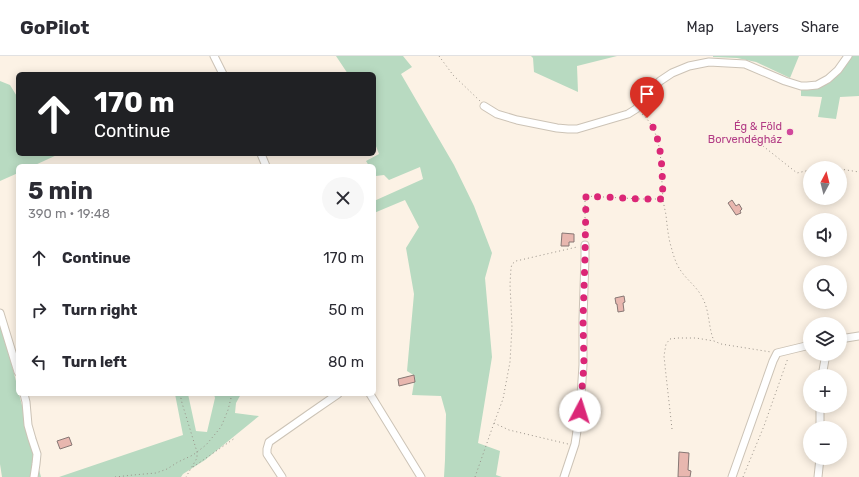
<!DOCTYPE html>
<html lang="en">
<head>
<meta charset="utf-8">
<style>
  :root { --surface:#fff; --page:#f7f7f7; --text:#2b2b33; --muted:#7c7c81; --line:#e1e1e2 }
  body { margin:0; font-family:Rubik,sans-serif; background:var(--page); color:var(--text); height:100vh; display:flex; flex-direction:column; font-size:15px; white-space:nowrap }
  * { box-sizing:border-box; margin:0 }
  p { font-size:13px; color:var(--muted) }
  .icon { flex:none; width:22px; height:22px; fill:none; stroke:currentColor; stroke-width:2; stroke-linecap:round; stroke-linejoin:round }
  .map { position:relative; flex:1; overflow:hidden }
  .details { position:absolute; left:16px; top:108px; width:360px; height:232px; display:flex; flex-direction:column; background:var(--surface); border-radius:6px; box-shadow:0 2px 10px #0003 }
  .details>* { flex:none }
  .banner { position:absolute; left:16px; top:16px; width:360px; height:84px; border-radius:6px; box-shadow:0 2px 10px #0003; background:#202124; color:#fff; overflow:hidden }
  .needle { width:26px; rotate:7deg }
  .buttons { position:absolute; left:803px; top:105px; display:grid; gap:8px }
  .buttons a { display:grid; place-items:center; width:44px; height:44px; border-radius:50%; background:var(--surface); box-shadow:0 2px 10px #0003; font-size:20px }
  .pin { position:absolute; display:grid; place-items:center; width:34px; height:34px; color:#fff; margin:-41px -17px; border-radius:50% 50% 50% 0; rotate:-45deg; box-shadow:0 0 4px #0007 }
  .pin .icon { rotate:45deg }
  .me { position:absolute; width:44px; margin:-22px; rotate:5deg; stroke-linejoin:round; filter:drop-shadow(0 0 3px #0008) }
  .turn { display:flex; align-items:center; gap:14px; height:84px; padding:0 12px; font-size:18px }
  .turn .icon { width:52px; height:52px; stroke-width:2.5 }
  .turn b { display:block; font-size:28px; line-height:34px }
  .round { display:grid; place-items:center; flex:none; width:42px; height:42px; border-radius:21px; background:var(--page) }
  .summary { display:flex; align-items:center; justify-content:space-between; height:68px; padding:0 12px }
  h1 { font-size:24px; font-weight:700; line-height:30px }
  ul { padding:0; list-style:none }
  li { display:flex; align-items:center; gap:12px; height:52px; padding:0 12px }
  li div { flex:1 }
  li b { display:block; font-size:15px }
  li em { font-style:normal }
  header { display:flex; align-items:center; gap:24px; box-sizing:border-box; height:56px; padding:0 20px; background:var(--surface); border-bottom:1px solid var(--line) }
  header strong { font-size:19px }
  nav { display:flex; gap:22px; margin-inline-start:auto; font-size:14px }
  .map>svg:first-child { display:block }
</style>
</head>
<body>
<header>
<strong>GoPilot</strong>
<nav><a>Map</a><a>Layers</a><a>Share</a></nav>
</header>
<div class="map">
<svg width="859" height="421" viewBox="0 0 859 421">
  <rect width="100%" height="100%" fill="#fcf2e5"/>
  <path fill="#b8dac1" d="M336,0H403L412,11L401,18L454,109L474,150L492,197L485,222L492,301L478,387L500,395L496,419L502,421H444L445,404L446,358L441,340L412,339L415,320L407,315L414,238L406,192L419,171L405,144L374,157V145L423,123L420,111L389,124L384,119L376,120L374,118V110H369L366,105L379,98L374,85V18H348Z
    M531,0H617L577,10L578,36L534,16L533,2Z
    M713,0H799L790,22L756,6L737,2L713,1Z
    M848,0H859V40L840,41L836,63L818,61L822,41L801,40V30L817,29Z
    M0,25L10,29L18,42V98H59L33,110H18V117L0,125Z
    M0,262L18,333V338H19L41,421H2L0,408Z
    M175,338H188L196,375L207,376L215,342L214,338H241L236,347L235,357L259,360L205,404L183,418L181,421H59L183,379Z"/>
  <path fill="#e8b7af" stroke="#877774" d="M732,144L736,150L739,148L742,153L740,155L741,157L736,159L728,147Z
    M562,177L574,178V186H569V190H561Z
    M624,240L625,246L623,247L624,255L618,256L617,248H616L615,242Z
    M414,319L415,326L399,330L398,323Z
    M69,381L72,389L60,393L57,385Z
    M679,396L689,397L688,414L691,415L690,421H678Z"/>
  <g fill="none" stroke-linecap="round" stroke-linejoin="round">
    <defs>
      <path id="street" d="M214,0L223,18
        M484,50L497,58L517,64L557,72L568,73H577L628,58L636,53L650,35L660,25L672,17L689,10L709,6L745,8L785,25L801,30H807L817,29L828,23L838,14L848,0
        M261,98L266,110
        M0,257L18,316
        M840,283L859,280
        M822,320L826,298
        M24,338L26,346L28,369L32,383L37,398L36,408L34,421
        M370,338L421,421
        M820,350V372
        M282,421L267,398V393L269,386L309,358L338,338
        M564,421L575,388L580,355L583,309V264L585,201V189
        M732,421L773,305L777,297L810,289
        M818,421L820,402"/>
    </defs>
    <use href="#street" stroke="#ccc3b6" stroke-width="9"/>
    <path stroke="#999289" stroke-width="1" stroke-dasharray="1 3" stroke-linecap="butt" d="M439,0L453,19L480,45
      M642,58C665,78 660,114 663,141C663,147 665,153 666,159C667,169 668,178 670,187C673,197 675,207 681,215C687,224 697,231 702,241C710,255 708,271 714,285
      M763,90L797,117L810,114
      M832,112H835
      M840,113L859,116
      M585,182V140L641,143H663
      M180,338L182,347L197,396V402L186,421
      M494,367L509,374L568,388
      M672,373L666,319L664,300L666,288L670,283L678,282H696L714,285L721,288L771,296
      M193,411L235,382
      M115,421L133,419L156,417L167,413L178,406L193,399L206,389L221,371L228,354L232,338
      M475,421L494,367L503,343L510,306L512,271L510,228L511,212L512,208L516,205L577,191
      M743,421L764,370L788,302"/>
    <use href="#street" stroke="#fff" stroke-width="7"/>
  </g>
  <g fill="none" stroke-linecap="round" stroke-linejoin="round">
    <path stroke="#db2777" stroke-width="7" stroke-dasharray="0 12.6" d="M580,355L584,309L583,264L585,201L586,140L640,143H663C662,120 663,94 654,73C652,69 649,65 647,62"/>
  </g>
  <circle fill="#d1479c" stroke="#fcf2e5" stroke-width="1.5" cx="790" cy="76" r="4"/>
  <g text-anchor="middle" stroke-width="3" stroke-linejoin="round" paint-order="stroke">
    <g font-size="11" fill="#b23c85" stroke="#fcf2e5" text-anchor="end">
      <text x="782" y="74">Ég &amp; Föld<tspan x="782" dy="13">Borvendégház</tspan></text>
    </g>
  </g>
</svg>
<div class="buttons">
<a><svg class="needle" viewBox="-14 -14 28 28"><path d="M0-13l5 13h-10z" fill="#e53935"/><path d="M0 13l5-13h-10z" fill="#7c7c81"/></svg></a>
<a><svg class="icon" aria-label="sound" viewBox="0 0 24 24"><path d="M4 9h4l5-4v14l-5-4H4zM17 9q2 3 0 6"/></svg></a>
<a><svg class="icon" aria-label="search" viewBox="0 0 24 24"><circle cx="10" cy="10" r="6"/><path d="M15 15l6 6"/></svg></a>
<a><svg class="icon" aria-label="layers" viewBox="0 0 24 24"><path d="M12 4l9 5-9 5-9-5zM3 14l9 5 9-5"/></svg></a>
<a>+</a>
<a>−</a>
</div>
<div class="pin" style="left:647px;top:62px;background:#d93025"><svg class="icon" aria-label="arrive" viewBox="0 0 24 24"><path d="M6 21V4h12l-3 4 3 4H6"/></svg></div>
<svg class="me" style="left:580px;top:355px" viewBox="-20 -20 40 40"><circle r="19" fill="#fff"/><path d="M0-13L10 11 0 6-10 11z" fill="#db2777"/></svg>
<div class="banner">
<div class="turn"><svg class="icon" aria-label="ahead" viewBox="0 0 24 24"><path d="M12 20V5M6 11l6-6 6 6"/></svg><div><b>170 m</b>Continue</div></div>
</div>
<section class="details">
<div class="summary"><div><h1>5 min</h1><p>390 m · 19:48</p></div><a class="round"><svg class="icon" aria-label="close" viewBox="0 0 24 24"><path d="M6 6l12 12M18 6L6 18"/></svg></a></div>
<ul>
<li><svg class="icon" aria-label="ahead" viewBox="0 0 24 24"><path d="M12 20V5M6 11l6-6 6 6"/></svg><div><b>Continue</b></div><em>170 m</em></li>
<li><svg class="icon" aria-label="right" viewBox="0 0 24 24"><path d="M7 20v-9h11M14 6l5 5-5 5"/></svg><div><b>Turn right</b></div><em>50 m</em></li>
<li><svg class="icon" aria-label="left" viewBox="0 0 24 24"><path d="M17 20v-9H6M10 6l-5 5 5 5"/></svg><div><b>Turn left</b></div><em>80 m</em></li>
</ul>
</section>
</div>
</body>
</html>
